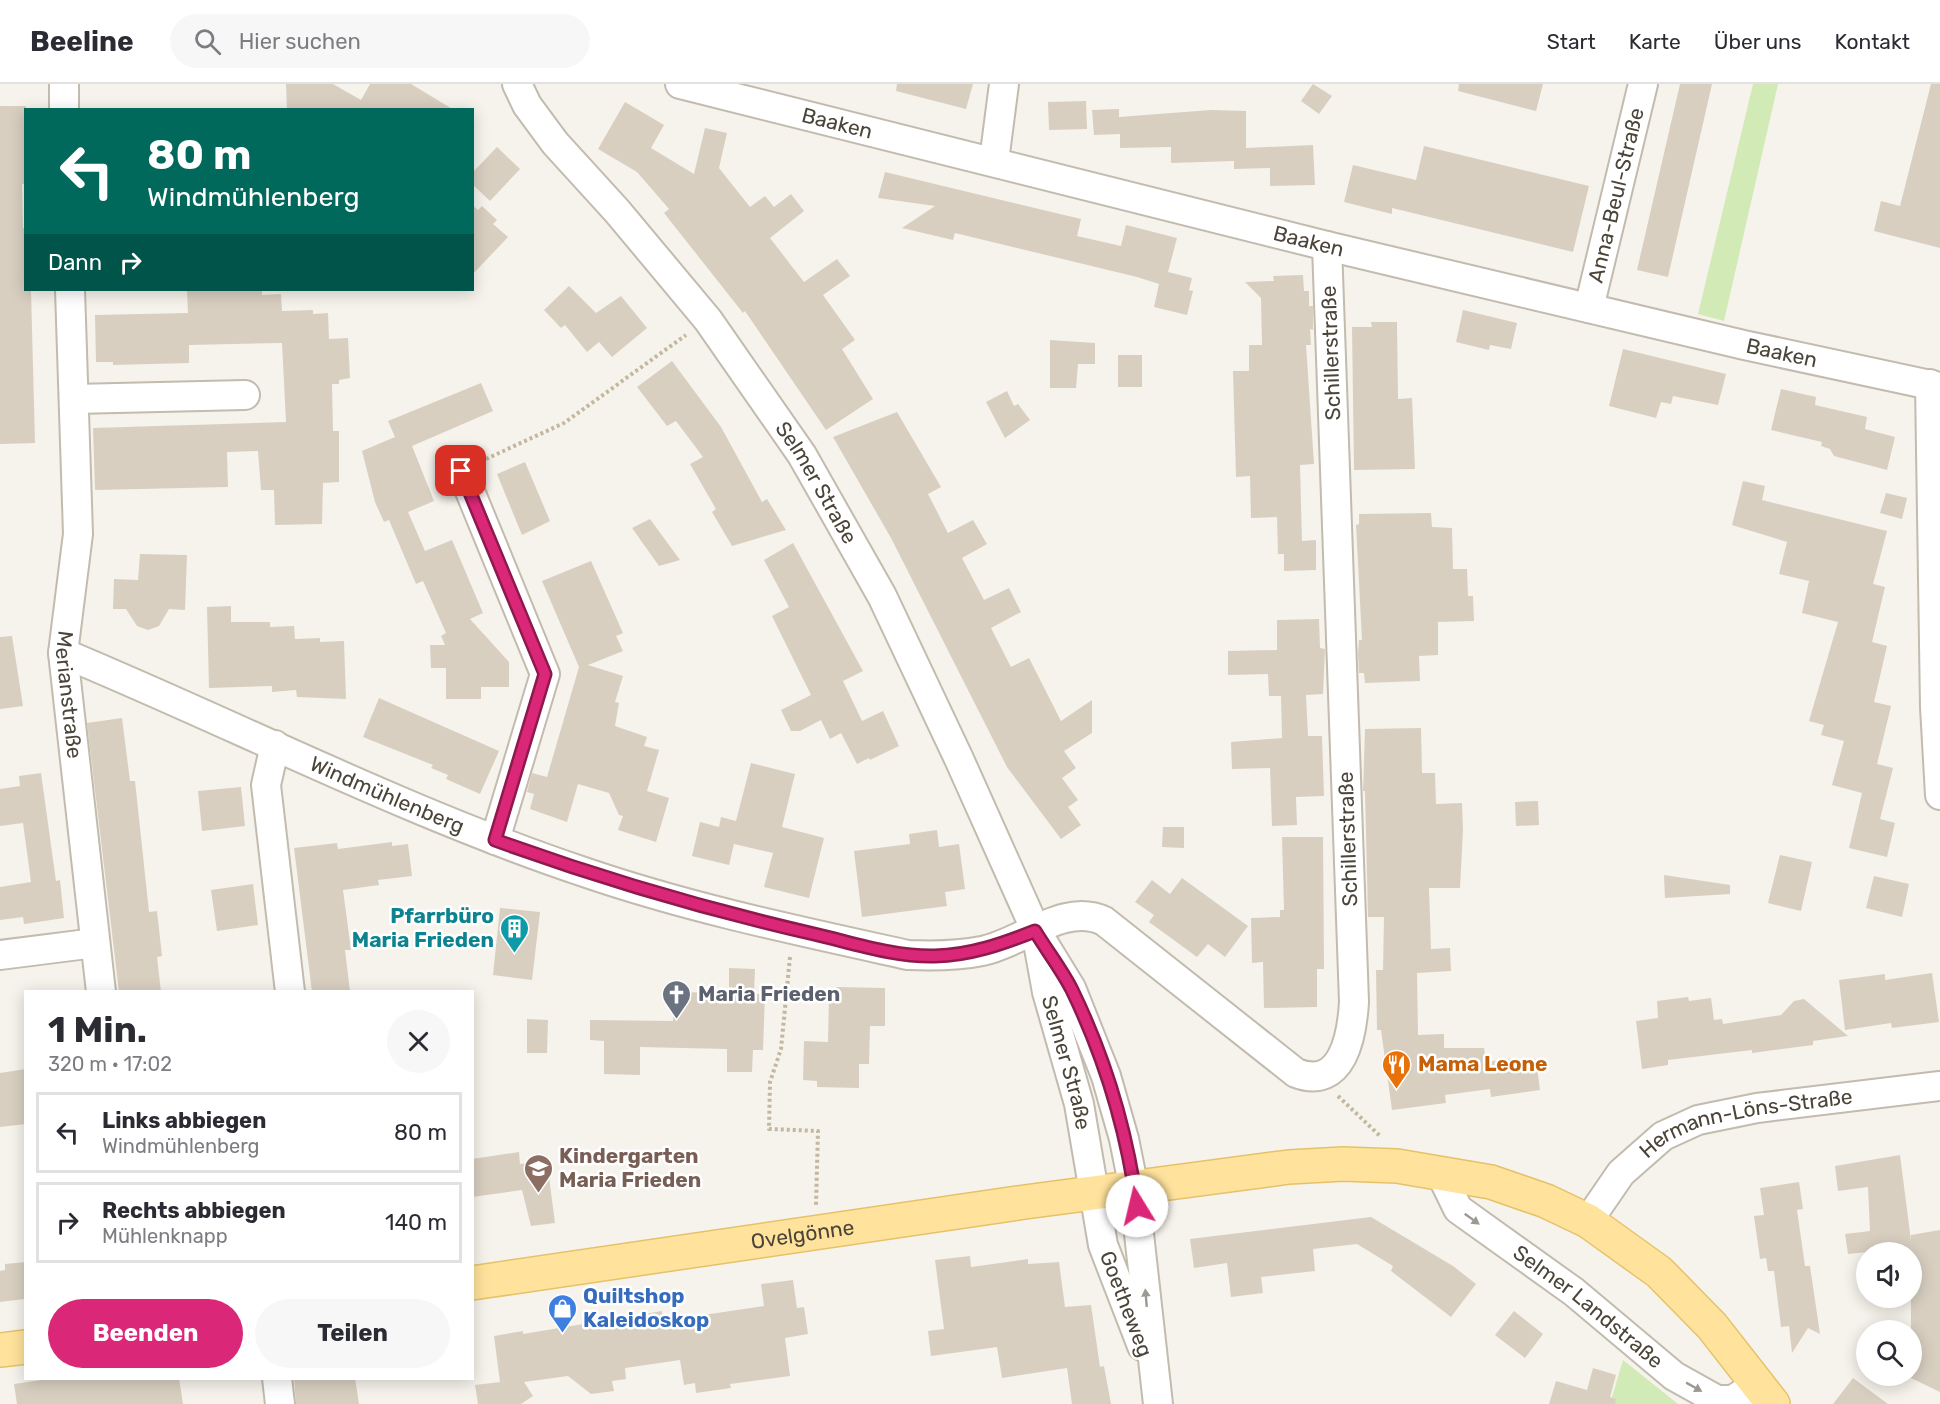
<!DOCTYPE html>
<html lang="de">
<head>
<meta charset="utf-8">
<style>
  :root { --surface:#fff; --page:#f7f7f7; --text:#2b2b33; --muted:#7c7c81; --line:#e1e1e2; --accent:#db2777 }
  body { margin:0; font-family:Rubik,sans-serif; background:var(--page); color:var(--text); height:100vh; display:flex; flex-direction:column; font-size:22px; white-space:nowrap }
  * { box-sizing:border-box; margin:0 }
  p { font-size:20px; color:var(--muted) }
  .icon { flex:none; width:33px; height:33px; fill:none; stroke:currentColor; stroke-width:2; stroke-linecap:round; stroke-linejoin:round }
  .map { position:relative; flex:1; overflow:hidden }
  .side { position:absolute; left:24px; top:906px; width:450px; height:390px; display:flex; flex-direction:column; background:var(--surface); border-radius:0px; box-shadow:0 3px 15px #0003 }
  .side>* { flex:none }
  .guide { position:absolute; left:24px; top:24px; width:450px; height:183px; border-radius:0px; box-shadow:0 3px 15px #0003; background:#00695c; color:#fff; overflow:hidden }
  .tools { position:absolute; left:1856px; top:1158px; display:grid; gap:12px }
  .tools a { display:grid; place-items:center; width:66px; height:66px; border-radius:50%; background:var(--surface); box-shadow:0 3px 15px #0003; font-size:30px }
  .pin { position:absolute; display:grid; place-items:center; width:51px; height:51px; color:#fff; margin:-26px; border-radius:12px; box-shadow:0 3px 9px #0006 }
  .me { position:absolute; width:66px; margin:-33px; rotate:351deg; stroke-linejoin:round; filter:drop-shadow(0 0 4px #0008) }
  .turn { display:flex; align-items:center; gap:21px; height:126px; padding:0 24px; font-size:27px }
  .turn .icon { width:78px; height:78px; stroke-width:2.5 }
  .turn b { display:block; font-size:42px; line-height:51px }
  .then { display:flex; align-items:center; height:57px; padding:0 24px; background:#0003; gap:12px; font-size:22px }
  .round { display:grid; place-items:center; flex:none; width:63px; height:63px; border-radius:32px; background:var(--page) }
  .headline { display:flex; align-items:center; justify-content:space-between; height:102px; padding:0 24px }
  h1 { font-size:36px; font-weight:700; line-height:45px }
  .primary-button { display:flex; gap:12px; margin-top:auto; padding:12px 24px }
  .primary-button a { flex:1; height:69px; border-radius:36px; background:var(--accent); color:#fff; font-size:24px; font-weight:700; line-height:69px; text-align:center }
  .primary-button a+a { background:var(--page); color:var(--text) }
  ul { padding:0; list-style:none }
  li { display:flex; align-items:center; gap:18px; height:81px; margin:0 12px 9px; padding:0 12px; border:3px solid var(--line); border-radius:0px }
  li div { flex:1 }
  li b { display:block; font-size:22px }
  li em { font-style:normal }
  header { display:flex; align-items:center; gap:36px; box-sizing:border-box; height:84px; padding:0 30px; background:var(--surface); border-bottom:2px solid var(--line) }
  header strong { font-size:28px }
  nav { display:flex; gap:33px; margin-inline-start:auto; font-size:21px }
  .search { width:420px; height:54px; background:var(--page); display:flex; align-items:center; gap:15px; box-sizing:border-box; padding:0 21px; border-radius:33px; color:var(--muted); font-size:22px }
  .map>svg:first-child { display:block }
</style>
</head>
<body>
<header>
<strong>Beeline</strong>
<div class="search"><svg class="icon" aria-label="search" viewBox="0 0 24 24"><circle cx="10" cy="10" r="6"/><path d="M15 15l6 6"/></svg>Hier suchen</div>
<nav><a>Start</a><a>Karte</a><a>Über uns</a><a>Kontakt</a></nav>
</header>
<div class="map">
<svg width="1940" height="1320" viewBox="0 0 1940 1320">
  <rect width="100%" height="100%" fill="#f6f3ec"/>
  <path fill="#d2eab5" d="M1753,0H1778L1724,237L1698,230Z
    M1623,1276L1678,1320H1610Z"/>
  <path fill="#d8cfc1" d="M286,0H333L361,16L370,0H411L454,26H287Z
    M897,0H973L966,25L896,7Z
    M1313,0L1332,12L1319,30L1301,17Z
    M1459,0H1543L1536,27L1458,7Z
    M1680,0H1712L1668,193L1637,186Z
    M1931,0H1940V164L1874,147L1881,117L1900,122Z
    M1086,17L1087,45L1049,46L1048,18Z
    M625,18L664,41L651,64L694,90L705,44L727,49L719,84L750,123L765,112L774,123L791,110L804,127L770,154L804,198L837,175L850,192L823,211L855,256L842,265L873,315L826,346L745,227L743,229L664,129L669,125L637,88L598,65Z
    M0,22H26V100H22L23,144H26V206H31L35,359L0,360Z
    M1119,25V33L1211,26L1246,27V64L1313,61L1315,101L1270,102V84L1234,85V77L1171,79V63L1120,64V50L1094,51L1092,26Z
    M1424,62L1589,102L1573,168L1392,124V130L1344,118L1353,81L1416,96Z
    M497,63L520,85L490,117L472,100V89Z
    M885,88L1081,135L1077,152L1121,162L1126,141L1177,154L1168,188L1192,194L1189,206L1193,207L1187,231L1154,223L1159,200L1137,193L955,149L953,156L902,144L935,122L878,114Z
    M472,121L478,126L482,122L497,136L493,140L508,153L472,191Z
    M1303,191L1304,207H1309V222H1313V246L1310,245L1311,261H1306L1314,380L1300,381L1302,457L1316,456V486L1284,487V470H1278L1277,433L1251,434L1250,392L1236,393L1233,287H1249V261H1262L1261,214L1245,198L1274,197L1273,192Z
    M569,202L596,229L621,212L647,244L612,273L599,258L587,268L565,241L561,244L544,226Z
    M234,206L262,207V211L281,210L282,227L313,226V230L328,229L329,255L348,254L350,294L339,296V300H332L333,347H339V398L323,399L322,440L275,441L274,406H261L258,367L227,368L228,403L95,406L93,344L286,338L282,259L189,261V279L113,281V278H96L95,231L188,229L187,207Z
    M1463,226L1517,239L1511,265L1490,261L1489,266L1456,258Z
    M1371,238H1397L1398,315L1412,314L1415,385L1354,386L1352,243H1372Z
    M1050,256L1095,259V280H1078L1076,304H1050Z
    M1623,265L1726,290L1718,321L1673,312L1671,320L1661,318L1656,334L1609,322Z
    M1118,271H1142V303H1118Z
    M672,277L721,343L762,418L767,415L786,446L732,462L712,428L716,425L690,380L703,373L676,337L667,342L637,303Z
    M481,299L493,327L412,362L434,417L408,428L425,467L452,456L483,529L470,535L509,578V603H481V615H446V584H431L430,561H445L441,552L446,549L423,497L416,500L389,436L384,438L375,418L362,367L395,353L388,337Z
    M1781,305L1816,313L1815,321L1867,333L1865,345L1895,353L1887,386L1834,372L1830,365L1821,362L1822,358L1771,346Z
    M1007,307L1014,322L1018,320L1030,336L1005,354L986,318Z
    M897,328L941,403L928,410L948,449L973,436L987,460L962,474L984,516L1009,504L1021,528L991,544L1011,583L1029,574L1061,637L1092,616V649L1064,667L1076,684L1062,694L1078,716L1068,723L1081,741L1061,755L1007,683L891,454L833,353Z
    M525,378L550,437L522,451L497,390Z
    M1743,397L1765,402L1762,416L1887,447L1873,500L1885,503L1872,558L1887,562L1874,618L1891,622L1877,680L1893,684L1880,735L1895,739L1887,773L1849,764L1862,709L1832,701L1844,657L1821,651L1824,641L1809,637L1838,538L1802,529L1809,497L1779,490L1787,458L1732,441Z
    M1886,409L1907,414L1902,435L1880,429Z
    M1431,429L1432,443L1452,444L1453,485H1467L1468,512H1473L1474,537L1438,538V571L1419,572L1420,597L1365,599L1364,589H1359L1358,569L1359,556H1362L1356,441L1359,440V430Z
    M650,435L680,476L659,482L632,444Z
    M793,459L863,587L843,597L862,637L883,627L899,662L870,676L869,674L857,680L841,649L830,655L821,636L800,647H791L781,626L811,611L772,532L789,523L764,476Z
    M140,470L187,471L185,526L169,525L159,542L148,546L137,542L126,525H113L114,495L138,496Z
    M591,477L623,549L616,552L623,567L588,581L623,592L615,618L619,619L615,642L647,653L644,662L659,666L647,707L669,714L656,758L618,746L623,732L619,731L609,709L578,700L567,738L530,725L534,710L527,708L532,689L547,693L579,583L542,497Z
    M231,522V538H270V543L294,542L295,555L320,554V558L344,557L346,615L297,613L296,606L272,608V602L209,604L207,523Z
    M1319,535L1320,564L1325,565L1323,610L1306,611L1308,652H1322L1324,712L1296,713L1297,741L1272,742L1270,684L1232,685L1231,658L1282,654L1281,612H1269L1268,590L1228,591V567L1277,566V536Z
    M12,552L23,622L0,625V553Z
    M379,614L499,667L480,710L446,695L448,691L431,684L433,681L363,653Z
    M122,634L130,697H135L149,828L157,827L162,872L157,873L161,908H119L87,639Z
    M1421,644L1422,689H1435L1436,720L1462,719L1463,746L1460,804H1429L1431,865L1450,864L1451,887L1417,889L1418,951L1444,950V964H1484L1486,978L1515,974V977L1536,975L1540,1006L1491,1013L1490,1005L1445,1011L1446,1019L1392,1026L1381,946H1377L1376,886H1383L1384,833H1368L1365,707H1363L1365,645Z
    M751,679L795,690L782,743L824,754L809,814L764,803L773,769L734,760L729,781L692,772L700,738L719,743L721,733L736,737Z
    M41,689L56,797L60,796L64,834L24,840L23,833L0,836V803L31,798L23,739L0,742V705L20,702L19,692Z
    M241,703L245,742L202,747L198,707Z
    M1538,717L1539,741L1516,742L1515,718Z
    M1163,743H1184V764L1162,763Z
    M937,746L939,763L959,760L965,805L945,808L947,822L862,833L854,767L910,760L909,750Z
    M1282,753H1323L1324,885H1317V923L1264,924L1263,878L1252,879L1251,834L1280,833V826H1284Z
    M392,758V762L408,760L412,792L378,796L379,801L343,806L351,866H345L350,908H312L294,764L337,759L338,765Z
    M1780,771L1812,778L1801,827L1768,819Z
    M1664,791L1730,801V810L1665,814Z
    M1874,792L1909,800L1902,833L1866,824Z
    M1182,794L1248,842L1225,873L1208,860L1197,873L1149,838L1154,831L1135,818L1152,796L1170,810Z
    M253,800L258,841L217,847L211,806Z
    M500,824L540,828L532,896L493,891Z
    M729,884L755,885L754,910H765L763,966H753L752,988H727V965L640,963V991L604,990V957L590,956V936L673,937L675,908L729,909Z
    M1932,889L1939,938L1892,944L1891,939L1845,946L1839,896L1885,890V896Z
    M836,903L885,904V942H870L869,980H859V1004L817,1003V997L803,996L804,957L828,958L829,912H836Z
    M1688,913L1689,917L1711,914L1714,936L1722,935L1723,940L1781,931L1794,917L1804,915L1848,952L1813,957V961L1752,969V966L1668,976V981L1642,985L1636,937L1658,934L1657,917Z
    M527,935L548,936L547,969H527Z
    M26,985V1040L0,1043V989Z
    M519,1068L520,1080L547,1077L555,1139L531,1142L522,1106L472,1113V1075Z
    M1900,1071L1911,1157V1151L1940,1146V1308L1911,1294V1168L1877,1167L1848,1170L1845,1150L1870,1147L1868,1103L1838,1107L1835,1082Z
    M1799,1098L1803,1125L1797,1126L1805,1182H1810L1820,1250L1808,1244L1792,1269L1789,1242L1781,1243L1774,1187H1768L1766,1174L1760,1175L1754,1132L1764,1131L1760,1104Z
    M1371,1133L1453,1182L1476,1200L1451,1233L1391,1187L1393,1182L1357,1160L1313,1165L1315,1187L1261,1193L1263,1209L1231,1213L1227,1179L1194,1184L1190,1155Z
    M970,1172L971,1183L1028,1175V1180L1059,1178L1065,1223L1091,1221L1100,1283L1104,1282L1111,1320H1072L1067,1284L1002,1294L997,1263L931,1272L928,1247L944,1245L935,1176Z
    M26,1178L25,1215L0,1218V1187L5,1186V1180Z
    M793,1196L797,1224L804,1223L808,1250L785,1254L790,1292L730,1300L731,1304L696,1309L695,1299L684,1301L680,1276L625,1284L626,1295L612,1297L614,1307L591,1310L568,1292L524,1298L533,1312L521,1320H478L475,1301L500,1298L494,1252L523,1247V1250L662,1227L663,1237L764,1222L761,1200Z
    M1514,1227L1543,1250L1525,1274L1495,1251Z
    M1593,1284L1616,1291L1610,1313L1616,1315L1615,1320H1549L1556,1297L1587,1306Z
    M179,1294L183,1320H17L14,1300L55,1294Z
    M294,1294H355L359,1320H296Z
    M1853,1294L1888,1320H1833Z"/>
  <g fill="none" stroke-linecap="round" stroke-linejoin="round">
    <defs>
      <g id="minor">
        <path d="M64,0V26"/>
        <path id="s1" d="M517,0L527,21L555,59L617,127L708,236L802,371L882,512L959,675L1036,847L1071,904L1106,992L1124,1055L1134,1105L1158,1320"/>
        <path id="s2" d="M680,0L1327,162L1744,261L1940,303"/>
        <path d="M994,77L1004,0"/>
        <path id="s3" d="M70,206L78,450L63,569L101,908"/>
        <path id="s4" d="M1589,224L1643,0"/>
        <path d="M1930,300L1935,623L1940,711"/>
        <path d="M74,315L245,311"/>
        <path d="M458,378L545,590L495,756"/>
        <path id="s5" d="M63,569C236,641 405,728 584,788C689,824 799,847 908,871C933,872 958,872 982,867C1022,859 1064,818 1104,837L1296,989C1343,1007 1352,951 1354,918L1327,162"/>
        <path d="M275,661L266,701L290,908"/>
        <path id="s6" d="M1039,864L1047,908L1079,1020L1103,1161L1142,1262"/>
        <path d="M0,871L95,859"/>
        <path id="s7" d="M1440,1088L1458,1125L1574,1208L1674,1292L1717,1316H1733L1757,1300"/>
        <path id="s8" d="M1588,1137L1621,1089L1663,1052L1698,1036L1757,1024L1940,1002"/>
        <path d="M277,1294L280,1320"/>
      </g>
      <g id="major">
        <path id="s9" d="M472,1199L1025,1118L1289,1083L1343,1080L1397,1082L1491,1098L1546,1117L1588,1137L1659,1188L1712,1242L1773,1320"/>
        <path d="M0,1266L26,1263"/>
      </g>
    </defs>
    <use href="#minor" stroke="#c2bbae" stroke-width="32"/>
    <use href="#major" stroke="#e6c16a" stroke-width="36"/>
    <path stroke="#c4b79f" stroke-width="4" stroke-dasharray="3 3" stroke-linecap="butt" d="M486,375L564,339L686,251
      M790,873L781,965L770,998L769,1045L818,1047L816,1121
      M1338,1012L1380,1052"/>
    <use href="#minor" stroke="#fff" stroke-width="28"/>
    <use href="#major" stroke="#ffe39c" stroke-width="33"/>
  </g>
  <defs><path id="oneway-solid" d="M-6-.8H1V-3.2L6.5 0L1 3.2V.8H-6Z" transform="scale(1.5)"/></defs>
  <g fill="#9c9892">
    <use href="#oneway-solid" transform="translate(1472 1135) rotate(36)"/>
    <use href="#oneway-solid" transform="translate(1146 1214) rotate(-95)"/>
    <use href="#oneway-solid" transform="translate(1694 1303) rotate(29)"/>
  </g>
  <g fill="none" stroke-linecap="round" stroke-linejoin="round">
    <defs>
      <path id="route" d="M461,387L545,590L495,756C600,794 705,825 814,850C853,859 894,873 935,872C971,871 1002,860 1035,847C1047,867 1062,886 1072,906C1105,974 1127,1048 1137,1122"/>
    </defs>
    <use href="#route" stroke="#8e194d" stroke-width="15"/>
    <use href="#route" stroke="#db2777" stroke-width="10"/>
  </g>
  <defs>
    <symbol id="building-pin" viewBox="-11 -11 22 30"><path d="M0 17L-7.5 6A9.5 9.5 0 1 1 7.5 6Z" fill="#0f9aa8" stroke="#fff"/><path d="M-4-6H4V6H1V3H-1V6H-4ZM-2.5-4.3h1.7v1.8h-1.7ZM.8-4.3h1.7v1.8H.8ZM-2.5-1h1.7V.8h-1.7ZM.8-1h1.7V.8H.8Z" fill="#fff"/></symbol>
    <symbol id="church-pin" viewBox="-11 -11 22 30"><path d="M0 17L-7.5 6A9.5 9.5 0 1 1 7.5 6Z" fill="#6b7280" stroke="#fff"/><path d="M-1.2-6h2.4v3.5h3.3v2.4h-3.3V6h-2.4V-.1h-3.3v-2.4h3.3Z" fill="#fff"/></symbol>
    <symbol id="restaurant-pin" viewBox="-11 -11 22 30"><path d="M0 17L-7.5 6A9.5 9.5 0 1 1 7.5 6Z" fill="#e8710a" stroke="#fff"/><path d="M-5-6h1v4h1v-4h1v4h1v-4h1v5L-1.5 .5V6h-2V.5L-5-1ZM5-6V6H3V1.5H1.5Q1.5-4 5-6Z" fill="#fff"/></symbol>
    <symbol id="school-pin" viewBox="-11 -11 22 30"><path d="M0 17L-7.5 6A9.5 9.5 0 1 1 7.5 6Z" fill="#8d6e63" stroke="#fff"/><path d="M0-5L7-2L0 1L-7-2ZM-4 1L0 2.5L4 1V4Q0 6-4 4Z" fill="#fff"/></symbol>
    <symbol id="shop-pin" viewBox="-11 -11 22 30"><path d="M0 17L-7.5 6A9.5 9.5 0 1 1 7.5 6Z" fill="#3f7fe0" stroke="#fff"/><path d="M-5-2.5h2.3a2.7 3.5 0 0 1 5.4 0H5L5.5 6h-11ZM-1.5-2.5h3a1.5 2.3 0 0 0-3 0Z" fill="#fff"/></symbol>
  </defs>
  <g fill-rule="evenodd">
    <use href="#building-pin" x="498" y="828" width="33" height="45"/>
    <use href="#church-pin" x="660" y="894" width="33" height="45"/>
    <use href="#restaurant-pin" x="1380" y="964" width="33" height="45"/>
    <use href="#school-pin" x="522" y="1068" width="33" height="45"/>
    <use href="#shop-pin" x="546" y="1208" width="33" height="45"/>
  </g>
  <g text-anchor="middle" stroke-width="5" stroke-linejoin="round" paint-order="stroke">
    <g font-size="21" fill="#4b4439" stroke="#fff">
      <text dy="7" stroke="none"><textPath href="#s2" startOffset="162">Baaken</textPath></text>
      <text dy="7" stroke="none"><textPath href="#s4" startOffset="116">Anna-Beul-Straße</textPath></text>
      <text dy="7" stroke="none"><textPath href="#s2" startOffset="648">Baaken</textPath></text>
      <text transform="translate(1331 269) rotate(-92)" y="7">Schillerstraße</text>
      <text dy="7" stroke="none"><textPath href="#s2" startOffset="1134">Baaken</textPath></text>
      <text dy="7" stroke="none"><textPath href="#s1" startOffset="500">Selmer Straße</textPath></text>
      <text dy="7" stroke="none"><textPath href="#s3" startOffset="406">Merianstraße</textPath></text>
      <text dy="7" stroke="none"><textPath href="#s5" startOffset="354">Windmühlenberg</textPath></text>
      <text transform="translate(1348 755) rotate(-92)" y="7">Schillerstraße</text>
      <text dy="7" stroke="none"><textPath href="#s6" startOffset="118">Selmer Straße</textPath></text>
      <text dy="7" stroke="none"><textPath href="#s8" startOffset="198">Hermann-Löns-Straße</textPath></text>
      <text dy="7" stroke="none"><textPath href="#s9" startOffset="334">Ovelgönne</textPath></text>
      <text transform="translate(1126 1220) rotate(69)" y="7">Goetheweg</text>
      <text dy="7" stroke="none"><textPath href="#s7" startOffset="204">Selmer Landstraße</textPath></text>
    </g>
    <g font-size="21" font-weight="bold" fill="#0d838f" stroke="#fff" text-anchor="end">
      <text x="494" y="839">Pfarrbüro<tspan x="494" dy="24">Maria Frieden</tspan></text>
    </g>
    <g font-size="21" font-weight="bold" fill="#5b616d" stroke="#fff" text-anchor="start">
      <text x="698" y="917">Maria Frieden</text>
    </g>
    <g font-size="21" font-weight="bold" fill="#c56008" stroke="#fff" text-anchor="start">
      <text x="1418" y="987">Mama Leone</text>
    </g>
    <g font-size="21" font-weight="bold" fill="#785e54" stroke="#fff" text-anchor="start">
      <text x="559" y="1079">Kindergarten<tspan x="559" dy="24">Maria Frieden</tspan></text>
    </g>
    <g font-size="21" font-weight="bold" fill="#366cbe" stroke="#fff" text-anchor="start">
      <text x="583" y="1219">Quiltshop<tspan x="583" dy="24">Kaleidoskop</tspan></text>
    </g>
  </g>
</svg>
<div class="tools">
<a><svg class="icon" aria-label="sound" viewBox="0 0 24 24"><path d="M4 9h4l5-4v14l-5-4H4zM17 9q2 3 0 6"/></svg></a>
<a><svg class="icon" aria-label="search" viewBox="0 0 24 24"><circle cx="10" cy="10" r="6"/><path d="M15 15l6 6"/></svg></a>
</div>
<div class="pin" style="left:461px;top:387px;background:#d93025"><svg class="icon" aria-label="arrive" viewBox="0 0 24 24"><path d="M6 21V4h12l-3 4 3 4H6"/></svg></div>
<svg class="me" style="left:1137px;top:1122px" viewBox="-20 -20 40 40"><circle r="19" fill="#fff"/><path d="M0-13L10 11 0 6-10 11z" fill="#db2777"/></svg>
<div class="guide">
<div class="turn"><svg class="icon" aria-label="left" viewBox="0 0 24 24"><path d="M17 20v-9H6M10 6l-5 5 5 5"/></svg><div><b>80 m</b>Windmühlenberg</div></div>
<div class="then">Dann<svg class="icon" aria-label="right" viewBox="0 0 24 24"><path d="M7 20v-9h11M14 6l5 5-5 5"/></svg></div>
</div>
<section class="side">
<div class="headline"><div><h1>1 Min.</h1><p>320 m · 17:02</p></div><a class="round"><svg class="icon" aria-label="close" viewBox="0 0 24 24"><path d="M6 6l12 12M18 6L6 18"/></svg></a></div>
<ul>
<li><svg class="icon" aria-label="left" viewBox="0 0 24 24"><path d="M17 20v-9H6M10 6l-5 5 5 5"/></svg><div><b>Links abbiegen</b><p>Windmühlenberg</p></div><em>80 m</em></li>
<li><svg class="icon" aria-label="right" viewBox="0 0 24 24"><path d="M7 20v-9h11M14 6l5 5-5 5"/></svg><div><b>Rechts abbiegen</b><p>Mühlenknapp</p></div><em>140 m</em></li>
</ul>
<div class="primary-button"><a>Beenden</a><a>Teilen</a></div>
</section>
</div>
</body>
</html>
